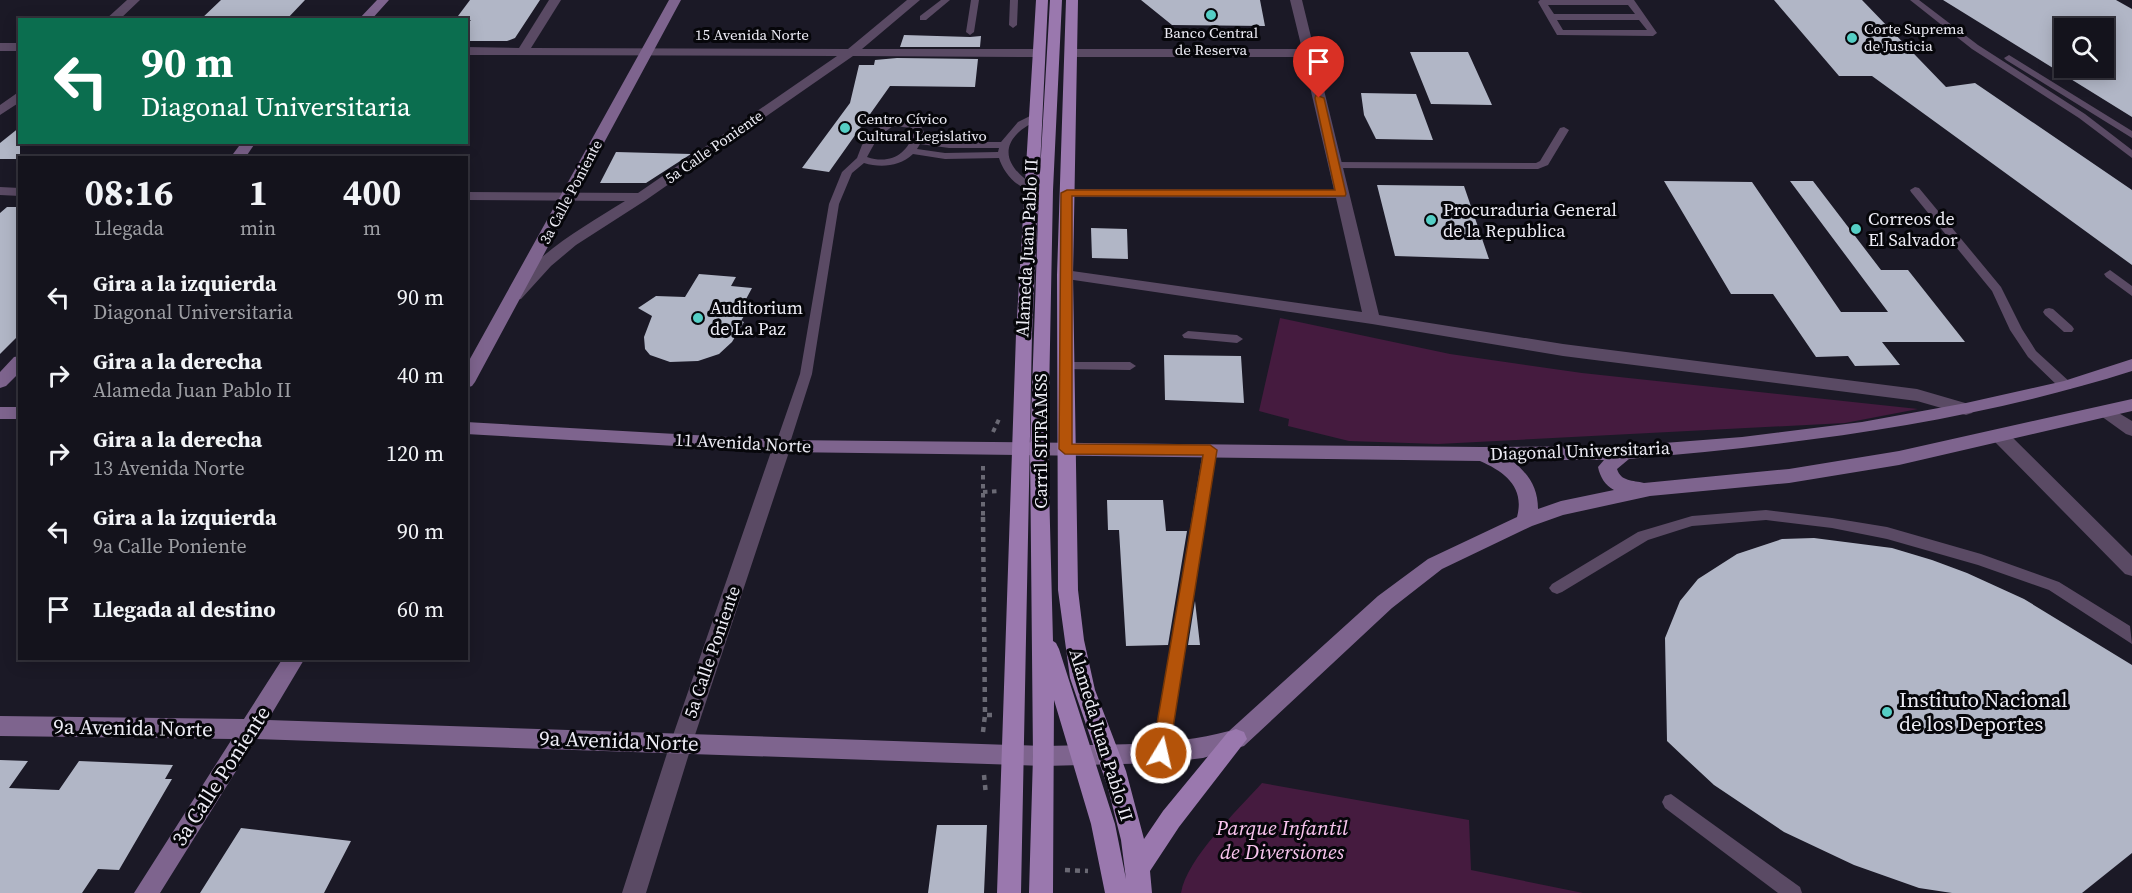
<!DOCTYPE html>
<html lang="es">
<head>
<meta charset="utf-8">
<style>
  :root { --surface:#14131c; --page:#212029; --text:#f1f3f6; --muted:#9d9ea3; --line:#33323b }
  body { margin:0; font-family:"Source Serif 4",serif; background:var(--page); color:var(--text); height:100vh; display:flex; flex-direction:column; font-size:22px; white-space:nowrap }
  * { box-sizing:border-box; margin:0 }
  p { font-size:20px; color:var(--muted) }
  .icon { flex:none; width:33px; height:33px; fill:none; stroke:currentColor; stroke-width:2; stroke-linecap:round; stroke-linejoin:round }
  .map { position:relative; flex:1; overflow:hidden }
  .details { position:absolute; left:18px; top:156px; width:450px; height:504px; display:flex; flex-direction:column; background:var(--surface); border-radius:0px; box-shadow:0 3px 15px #0003,0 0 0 2px var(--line) }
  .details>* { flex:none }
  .banner { position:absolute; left:18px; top:18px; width:450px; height:126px; border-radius:0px; box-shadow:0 3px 15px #0003,0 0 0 2px var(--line); background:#0b6e4f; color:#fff; overflow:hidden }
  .controls { position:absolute; left:2054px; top:18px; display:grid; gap:12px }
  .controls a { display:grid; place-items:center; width:60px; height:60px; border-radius:0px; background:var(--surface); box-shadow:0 3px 15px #0003,0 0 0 2px var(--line); font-size:30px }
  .pin { position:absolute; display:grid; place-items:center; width:51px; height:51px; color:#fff; margin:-62px -26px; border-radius:50% 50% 50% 0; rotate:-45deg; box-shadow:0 0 6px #0007 }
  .pin .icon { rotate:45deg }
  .me { position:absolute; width:66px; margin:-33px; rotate:9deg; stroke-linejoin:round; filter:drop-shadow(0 0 4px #0008) }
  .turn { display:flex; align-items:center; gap:21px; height:126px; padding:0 24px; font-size:27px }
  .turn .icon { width:78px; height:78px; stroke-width:2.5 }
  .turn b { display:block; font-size:42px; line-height:51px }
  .eta { display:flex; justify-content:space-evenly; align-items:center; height:102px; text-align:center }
  .eta b { font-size:36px; font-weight:700; line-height:42px }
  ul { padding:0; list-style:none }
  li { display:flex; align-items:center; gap:18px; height:78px; padding:0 24px }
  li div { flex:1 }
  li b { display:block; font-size:22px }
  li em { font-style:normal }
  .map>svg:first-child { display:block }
</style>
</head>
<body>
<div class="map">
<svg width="2132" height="893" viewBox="0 0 2132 893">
  <rect width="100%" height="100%" fill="#1b1926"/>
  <path fill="#451b3f" d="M1280,318L1450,354L1582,373L1918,409L1845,423L1438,444L1349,441L1288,426L1289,419L1259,411Z
    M1262,783L1469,820L1471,870L1583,893H1181C1187,858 1237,811 1262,783Z"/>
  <path fill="#b1b6c6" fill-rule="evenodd" d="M221,0H305L286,20H200Z
    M470,0H540L515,38L507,41H466V25L471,20H455Z
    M1141,0H1260L1265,26L1172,25Z
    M1774,0H1862L1946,87L1975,83L2132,190V265L1872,76H1839Z
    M1943,0H2116L2132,9V117ZM2064,28H2103V68H2064Z
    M904,35L970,37L981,36L980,47H900Z
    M1410,52H1468L1492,105L1431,104Z
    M897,58L978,59L975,87L890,86L829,172L802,168L850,103L859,65H874L875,60Z
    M1361,93L1416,94L1433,140L1376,139L1364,115Z
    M20,127V159H0V143Z
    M616,152L691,154L646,183H600Z
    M1664,181L1752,182L1841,312H1888L1790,181H1813L1881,270H1908L1965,342H1882L1900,365L1855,366L1848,356L1816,357L1773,294H1731Z
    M1377,185L1464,186L1489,259L1395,256Z
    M7,207H20V334L0,354V213Z
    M1091,228L1127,229L1128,259L1092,258Z
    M699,274L736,277L731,286L752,288L745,301L752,302L741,321L744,322L732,342L719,354L698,361L670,362L650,355L645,349L644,337L652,316L638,308L656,296L685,297Z
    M1164,355L1241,356L1244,403L1165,400Z
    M1107,500H1163L1166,531H1187L1168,645L1126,646L1119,530H1108Z
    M1814,538L1892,548L1932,560L1967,573L2024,599L2132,665V853L2082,893H1952L1919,888L1854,865L1784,832L1714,785L1686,759L1667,741L1665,638L1680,601L1698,579L1737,554L1782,539Z
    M1195,601L1200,645H1188Z
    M0,760L28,761L9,788L59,790L79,761L173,765L165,779H172L119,870L98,869L82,893H0Z
    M937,825H987L984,893H928Z
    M241,828L351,841L324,893H200Z"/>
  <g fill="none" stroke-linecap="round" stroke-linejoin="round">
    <path stroke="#6a6974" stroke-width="4" stroke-dasharray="4.5 4.5" stroke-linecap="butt" d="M993,432L1000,417
      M983,466V518
      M983,492L1000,491"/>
    <path stroke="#6a6974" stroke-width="4.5" stroke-dasharray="5 5" stroke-linecap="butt" d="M983,517L985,715H993
      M983,732L985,715
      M984,775L986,795
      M1065,870L1088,871"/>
    <path fill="#5a4a64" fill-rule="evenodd" d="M941,0H950L926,20H920V16Z
      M971,0H979L974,32L970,35L966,32Z
      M1010,0H1018L1017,25L1013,28L1009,25Z
      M1540,0H1634L1657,33L1653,36L1557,35L1538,2ZM1548,5H1628L1635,14H1554ZM1557,20H1639L1647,30H1563Z
      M1910,0H1919L1978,45L2085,114L2132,150V158L2079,118L1972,49Z
      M2009,55L2132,131V138L2006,60L2004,58Z
      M1034,114L1039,117C1032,124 1023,127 1016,135C998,155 1016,174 1034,185V189C1018,191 1003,172 999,158L945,159L913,154C899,167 880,168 864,163L852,173L839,204L812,374L789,446L782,451L777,449L775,446L800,374L829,204L842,172L857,158L862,145L879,125L895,120L920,124L924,132L922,139L949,142H1001L1018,122ZM893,126L912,128L914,132C908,154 890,165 867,157L878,137ZM920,144L949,148H999L998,152L945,153L917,149Z
      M1564,127L1569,130L1548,165L1538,169L1335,168L1330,165L1335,162L1536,163L1540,161L1560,128Z
      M1915,187L1919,188L2001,287L2022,329L2036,351L2071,383L2072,386L2071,389H2061L2028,357L2010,330L1992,291L1911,192L1910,190Z
      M2110,270L2132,286V296L2106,277L2104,274Z
      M2049,308L2053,309L2072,326L2074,329L2072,332H2064L2045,315L2043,312L2045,309Z
      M1188,331L1237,335L1243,339L1237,343L1184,338L1182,335Z
      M1065,362H1130L1136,366L1130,370L1061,369L1059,366Z
      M1210,445L1217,450L1169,753L1167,758L1161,761L1155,758L1153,753L1203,450Z
      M1766,510L1832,518L1887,527L1981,554L2059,582L2130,626L2132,644L2049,590L1978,565L1887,539L1832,528L1766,520L1692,526L1648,540L1562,592L1557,594L1552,592L1549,588L1552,584L1638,532L1692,516Z
      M1671,794L1800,887L1802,893H1778L1665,808L1662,802L1665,796Z"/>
    <path fill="#5a4a64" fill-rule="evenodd" d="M127,0H140L119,20H105Z
      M549,0H561L531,48L848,49L907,0H920L862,49H1038L1044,53L1038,57L853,56L646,200L576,245L551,266L521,299L515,300L507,295C535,254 583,227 625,201L466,200V192L638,193L837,56L466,55V47L519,48Z
      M1290,0H1302L1379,315L1563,344L1917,389L1972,405L1975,409L1972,413L1966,415L1917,401L1563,356L1372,324L1060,278L1057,275L1065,270L1362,312L1336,198L1067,197L1060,193L1067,189L1334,190L1303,57H1071L1065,53L1071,49H1302Z
      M0,43H20V51H0Z
      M20,91V102L0,115V105Z
      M0,187L20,188V196L0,195Z
      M2107,406L2132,421V436L2126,434L2101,416L2098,412L2101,408Z
      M2001,431L2007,432L2132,556V576L2125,574L1995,442L1992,437L1995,432Z
      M782,440L788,441L791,446L692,744L646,893H622L670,744L773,446L776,441Z"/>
    <path fill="#7e648e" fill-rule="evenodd" d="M377,0H389L371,20H358Z
      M669,0H681L475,382L472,386L466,388V366Z
      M242,142H256L245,158H230Z
      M20,356V372L6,386L0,388V372L14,357Z
      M2132,359V371C1968,423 1800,444 1629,459L1617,469C1621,482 1633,480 1644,483L1789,469L1899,451L2132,399V411L1899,465L1789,483L1650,496L1563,515L1532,526L1442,569L1392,608L1244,746L1203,758L1161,763L1044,766L256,739L160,893H134L232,739L0,736V716L244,719L283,658H305L268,720L1044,746C1106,744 1169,747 1229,731L1378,596L1428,559L1517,517C1525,487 1505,472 1480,461L782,452L466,434V422L782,440L1481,447L1625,446L1742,437L1862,422L1966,403L2064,381ZM1511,460H1604L1598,467C1600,477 1605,485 1614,490L1561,501L1538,509C1538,487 1528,473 1511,460Z
      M0,407H20V419H0Z"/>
    <path fill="#9a78ae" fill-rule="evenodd" d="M1036,0H1048L1032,334L1021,893H997L1016,334Z
      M1050,0H1062L1053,190L1048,448L1053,641L1056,643L1059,649L1115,824L1126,879L1121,840L1108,788L1070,678L1058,590L1057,275L1066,0H1078L1073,275L1078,590L1084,640L1095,690L1126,771L1144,839L1163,811L1228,732L1236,729L1244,732L1247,739L1179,827L1150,871L1152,893H1105L1091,824L1054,700L1053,893H1029L1033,756L1030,448L1039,190Z"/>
  </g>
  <path fill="#b45309" stroke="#753606" stroke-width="1.5" d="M1316,95L1324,98L1346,194L1345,196H1072V444L1210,445L1217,450L1169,753L1167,759L1161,761L1155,759L1152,753L1203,455L1065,454L1059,449L1061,193L1067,190H1335L1315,98Z"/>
  <g fill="#55cec5" stroke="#06060a" stroke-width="2">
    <circle cx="1211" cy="15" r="6"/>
    <circle cx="1852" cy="38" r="6"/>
    <circle cx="845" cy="128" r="6"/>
    <circle cx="1431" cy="220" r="6"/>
    <circle cx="1856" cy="229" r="6"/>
    <circle cx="698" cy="318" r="6"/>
    <circle cx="1887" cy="712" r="6"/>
  </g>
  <g text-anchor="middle" stroke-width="6" stroke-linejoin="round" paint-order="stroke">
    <g font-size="15" fill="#edecf5" stroke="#06060a" text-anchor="start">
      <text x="1864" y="34">Corte Suprema<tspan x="1864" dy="17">de Justicia</tspan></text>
      <text x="1211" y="38" text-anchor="middle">Banco Central<tspan x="1211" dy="17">de Reserva</tspan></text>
      <text x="857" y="124">Centro Cívico<tspan x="857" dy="17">Cultural Legislativo</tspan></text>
    </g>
    <g font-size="15" fill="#edecf5" stroke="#06060a">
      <text x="752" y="40">15 Avenida Norte</text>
      <text transform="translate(714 147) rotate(-35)" y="5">5a Calle Poniente</text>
      <text transform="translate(571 192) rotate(-62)" y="5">3a Calle Poniente</text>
    </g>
    <g font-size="18" fill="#edecf5" stroke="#06060a" text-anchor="start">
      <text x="1443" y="216">Procuraduria General<tspan x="1443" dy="21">de la Republica</tspan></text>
      <text x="1868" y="225">Correos de<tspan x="1868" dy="21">El Salvador</tspan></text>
      <text x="710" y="314">Auditorium<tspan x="710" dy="21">de La Paz</tspan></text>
    </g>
    <g font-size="18" fill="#edecf5" stroke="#06060a">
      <text transform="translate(1027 248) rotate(-87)" y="6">Alameda Juan Pablo II</text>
      <text transform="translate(1041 441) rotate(-90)" y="6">Carril SITRAMSS</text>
      <text transform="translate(743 443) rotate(3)" y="6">11 Avenida Norte</text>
      <text transform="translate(1580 451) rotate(-2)" y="6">Diagonal Universitaria</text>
      <text transform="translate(712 652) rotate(-71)" y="6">5a Calle Poniente</text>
      <text transform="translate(1101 735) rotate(73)" y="6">Alameda Juan Pablo II</text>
    </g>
    <g font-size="21" fill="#edecf5" stroke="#06060a" text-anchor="start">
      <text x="1899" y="707">Instituto Nacional<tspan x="1899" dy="24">de los Deportes</tspan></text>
    </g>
    <g font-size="21" fill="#edecf5" stroke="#06060a">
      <text transform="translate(133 728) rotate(1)" y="7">9a Avenida Norte</text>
      <text transform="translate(619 741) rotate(2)" y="7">9a Avenida Norte</text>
      <text transform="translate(221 776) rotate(-57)" y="7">3a Calle Poniente</text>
    </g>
    <g font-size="21" font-style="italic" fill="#fac5ef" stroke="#06060a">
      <text x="1282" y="835">Parque Infantil<tspan x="1282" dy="24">de Diversiones</tspan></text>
    </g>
  </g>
</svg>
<div class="controls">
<a><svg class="icon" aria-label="search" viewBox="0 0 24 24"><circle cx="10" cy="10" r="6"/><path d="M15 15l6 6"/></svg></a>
</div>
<div class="pin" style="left:1319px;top:98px;background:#d93025"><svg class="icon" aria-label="arrive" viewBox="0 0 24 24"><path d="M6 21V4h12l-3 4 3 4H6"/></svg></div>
<svg class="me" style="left:1161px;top:753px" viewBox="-20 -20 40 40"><circle r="17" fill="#b45309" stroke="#fff" stroke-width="3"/><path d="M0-11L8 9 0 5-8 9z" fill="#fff"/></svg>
<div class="banner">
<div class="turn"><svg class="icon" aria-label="left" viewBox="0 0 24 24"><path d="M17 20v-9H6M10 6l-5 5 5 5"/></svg><div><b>90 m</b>Diagonal Universitaria</div></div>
</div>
<section class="details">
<div class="eta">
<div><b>08:16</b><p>Llegada</p></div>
<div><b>1</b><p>min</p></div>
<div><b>400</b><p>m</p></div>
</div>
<ul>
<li><svg class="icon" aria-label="left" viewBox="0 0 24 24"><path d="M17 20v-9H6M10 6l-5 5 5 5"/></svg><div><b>Gira a la izquierda</b><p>Diagonal Universitaria</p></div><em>90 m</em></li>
<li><svg class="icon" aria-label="right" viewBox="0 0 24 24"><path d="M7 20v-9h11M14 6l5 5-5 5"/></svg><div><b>Gira a la derecha</b><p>Alameda Juan Pablo II</p></div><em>40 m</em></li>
<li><svg class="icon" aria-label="right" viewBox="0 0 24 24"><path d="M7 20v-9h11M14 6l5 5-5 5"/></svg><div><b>Gira a la derecha</b><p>13 Avenida Norte</p></div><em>120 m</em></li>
<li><svg class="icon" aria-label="left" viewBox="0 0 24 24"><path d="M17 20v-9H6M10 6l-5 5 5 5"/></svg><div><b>Gira a la izquierda</b><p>9a Calle Poniente</p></div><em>90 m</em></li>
<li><svg class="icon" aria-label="arrive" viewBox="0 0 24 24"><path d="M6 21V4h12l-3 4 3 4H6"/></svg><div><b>Llegada al destino</b></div><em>60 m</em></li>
</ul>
</section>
</div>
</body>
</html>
